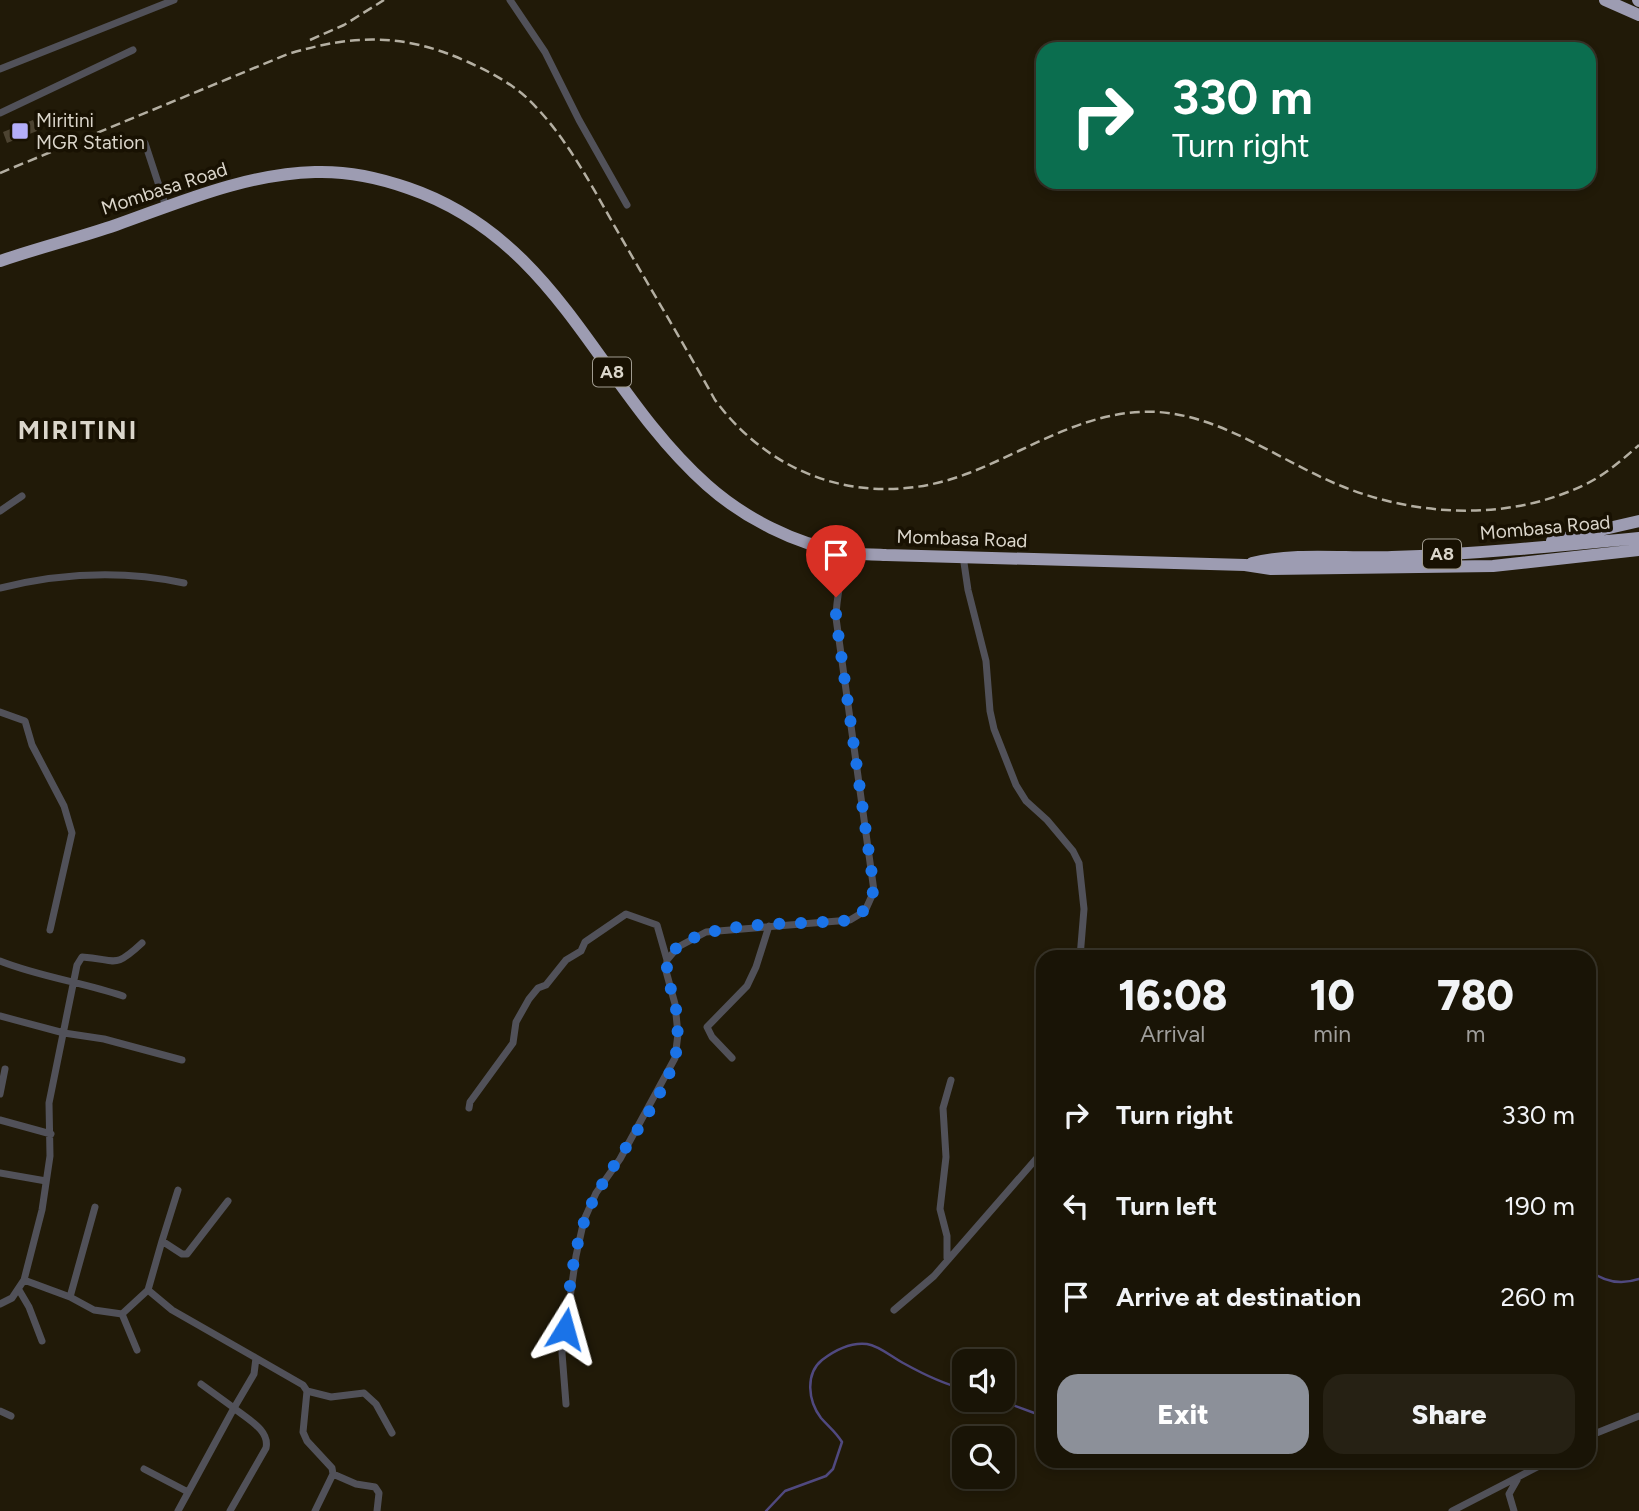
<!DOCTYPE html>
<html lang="en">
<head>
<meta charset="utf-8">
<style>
  :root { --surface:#191406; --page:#262114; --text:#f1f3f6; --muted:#9f9e9b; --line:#373328; --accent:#8c9099 }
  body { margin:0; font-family:Figtree,sans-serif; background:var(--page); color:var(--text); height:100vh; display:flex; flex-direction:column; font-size:26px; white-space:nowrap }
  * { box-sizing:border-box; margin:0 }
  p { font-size:23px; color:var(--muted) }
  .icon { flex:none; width:38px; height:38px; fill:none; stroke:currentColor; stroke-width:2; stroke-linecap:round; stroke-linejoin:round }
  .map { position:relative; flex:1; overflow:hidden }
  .side { position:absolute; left:1036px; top:950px; width:560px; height:518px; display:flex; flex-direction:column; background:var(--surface); border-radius:21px; box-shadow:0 4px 10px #0003,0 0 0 2px var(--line) }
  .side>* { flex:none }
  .guide { position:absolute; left:1036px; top:42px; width:560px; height:147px; border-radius:21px; box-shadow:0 4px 10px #0003,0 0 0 2px var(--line); background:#0b6e4f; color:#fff; overflow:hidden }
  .buttons { position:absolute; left:952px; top:1349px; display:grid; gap:14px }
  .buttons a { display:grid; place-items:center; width:63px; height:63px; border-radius:14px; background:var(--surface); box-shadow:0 4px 10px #0003,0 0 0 2px var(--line); font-size:35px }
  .pin { position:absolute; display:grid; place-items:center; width:60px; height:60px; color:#fff; margin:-72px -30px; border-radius:50% 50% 50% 0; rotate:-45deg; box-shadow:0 0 7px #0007 }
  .pin .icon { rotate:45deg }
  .me { position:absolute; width:77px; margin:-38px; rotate:8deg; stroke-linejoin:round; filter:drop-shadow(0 0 5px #0008) }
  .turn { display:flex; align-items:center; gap:24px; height:147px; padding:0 21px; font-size:32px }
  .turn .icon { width:91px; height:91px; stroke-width:2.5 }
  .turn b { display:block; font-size:49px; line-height:60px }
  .eta { display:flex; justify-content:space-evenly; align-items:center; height:119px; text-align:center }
  .eta b { font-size:42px; font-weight:800; line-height:49px }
  .cta { display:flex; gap:14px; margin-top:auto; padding:14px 21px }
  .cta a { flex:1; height:80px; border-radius:21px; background:var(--accent); color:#fff; font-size:28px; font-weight:800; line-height:80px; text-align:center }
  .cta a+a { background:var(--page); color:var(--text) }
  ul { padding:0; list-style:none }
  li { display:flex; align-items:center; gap:21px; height:91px; padding:0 21px }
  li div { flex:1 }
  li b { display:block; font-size:26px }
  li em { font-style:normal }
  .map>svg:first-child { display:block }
</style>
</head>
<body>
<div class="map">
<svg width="1639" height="1511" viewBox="0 0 1639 1511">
  <rect width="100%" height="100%" fill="#211a08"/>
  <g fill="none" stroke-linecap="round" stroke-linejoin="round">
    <path stroke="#50497f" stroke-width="2.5" d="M1589,1270C1604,1282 1621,1285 1639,1279
      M999,1400L1037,1414L1043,1411
      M766,1511L785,1491L826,1476L833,1469L842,1442C836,1432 828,1426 821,1418C808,1401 805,1374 822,1360C835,1350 850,1342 867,1344C880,1346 893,1358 905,1364C923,1374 944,1384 964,1389"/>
  </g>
  <path fill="#4c4331" d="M33,120L37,131L7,143L3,132Z"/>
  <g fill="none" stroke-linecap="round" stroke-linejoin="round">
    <path stroke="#515159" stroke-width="7" d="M510,0L545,52L579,120L627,205
      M0,69L174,0
      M0,113L133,50
      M145,143L166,207
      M0,511L22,496
      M963,556L968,590L986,661L990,711L994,729L1016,785L1026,801L1047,820L1073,851L1079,863L1084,909L1080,957
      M0,588C61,573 123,570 184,583
      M0,712L25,721L32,745L64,806L72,833L50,930
      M0,961C40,977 82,982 123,996
      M0,1016L64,1033L104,1039L182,1060
      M732,1058L712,1037L707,1027L747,986L756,967L769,926
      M0,1094L5,1069
      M469,1108L470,1102L513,1043L516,1022L529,999L538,988L546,985L566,960L581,951L585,942L626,914L657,925L667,960
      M0,1120L51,1134
      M0,1173L46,1181
      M162,1241L178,1190
      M947,1258V1236L940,1209L946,1157L943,1108L951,1080
      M24,1280L70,1297L95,1207
      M19,1290L29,1307L42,1341
      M148,1290L162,1241L182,1254H187L228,1201
      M70,1297L94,1310L122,1314L148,1290L172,1310L256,1358L254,1374L234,1408C247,1419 270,1430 266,1448L230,1511
      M0,1304L12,1298L24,1280L42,1210L50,1156L49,1103L77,965L82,957C117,959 113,970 142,943
      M894,1310L934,1276L1043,1151
      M122,1314L137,1350
      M256,1358L303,1385L307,1391L303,1432L307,1441L332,1468L333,1474L315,1511
      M307,1391L331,1397L364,1393L376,1404L392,1433
      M566,1404L562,1353L576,1256L584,1220L596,1193L620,1159L675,1058L678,1034L675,1004L666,971L667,960L678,947L706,932L850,920L865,911L874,891L836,618C836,596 843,575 844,552
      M0,1411L11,1416
      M1589,1436L1639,1416
      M144,1469L188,1492
      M333,1474L356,1484L375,1487L379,1493L377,1511
      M178,1511L234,1408L201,1384
      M1452,1511L1549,1461
      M1514,1511L1509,1494L1517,1480"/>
    <path stroke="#9d9cb2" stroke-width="12" d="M1605,0L1639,15
      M1638,0L1639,1
      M0,261C38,248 78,238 116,225C181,202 245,174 315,172C347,171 377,177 408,188C560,240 597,387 707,485C744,518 795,544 843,552C857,555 872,554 886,555L1245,565L1271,569L1493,566L1639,550
      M1552,541L1639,521
      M1252,563C1297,552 1346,559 1392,557C1474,554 1557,546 1639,538"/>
    <path stroke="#b4afa2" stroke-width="2.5" stroke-dasharray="10 5" stroke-linecap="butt" d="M310,40L344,25L384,0
      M0,173L288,54C354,34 404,33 468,62C488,71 511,83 527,98C568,137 594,191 622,239C653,293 685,346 715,400C776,482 874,510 969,473C1031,449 1088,408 1158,412C1218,416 1269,453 1323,478C1403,516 1503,524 1584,485C1605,475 1622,460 1639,445"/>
  </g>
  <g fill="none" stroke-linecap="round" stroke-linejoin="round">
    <path stroke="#1a73e8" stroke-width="12" stroke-dasharray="0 21.6" d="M565,1329C570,1284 574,1235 596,1195C617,1156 672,1089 677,1047C678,1033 678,1018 675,1004C671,984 657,962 679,946C716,918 803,926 850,920C865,913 875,900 873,882L836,618V597"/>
  </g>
  <rect fill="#b3adf9" stroke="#181102" stroke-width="2.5" x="11" y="122" width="18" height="18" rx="3.5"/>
  <g text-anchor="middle" stroke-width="7" stroke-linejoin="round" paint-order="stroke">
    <g fill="#181102" stroke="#a09b8f" stroke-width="2">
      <rect x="593" y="357.5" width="38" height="29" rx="5"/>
      <rect x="1423" y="539.5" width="38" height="29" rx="5"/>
    </g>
    <g font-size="18" font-weight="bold" fill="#dbd6cb">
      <text x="612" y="378">A8</text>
      <text x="1442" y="560">A8</text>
    </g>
    <g font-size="19" fill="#dbd6cb" stroke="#181102" text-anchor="start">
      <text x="36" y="127">Miritini<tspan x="36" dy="22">MGR Station</tspan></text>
    </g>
    <g font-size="19" fill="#dbd6cb" stroke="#181102">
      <text transform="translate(164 188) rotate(-18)" y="7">Mombasa Road</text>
      <text transform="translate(1545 527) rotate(-5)" y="7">Mombasa Road</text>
      <text transform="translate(962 538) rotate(2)" y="7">Mombasa Road</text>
    </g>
    <g font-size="26" font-weight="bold" letter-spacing="2" fill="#dbd6cb" stroke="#181102">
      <text x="78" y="439">MIRITINI</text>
    </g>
  </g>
</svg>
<div class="buttons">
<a><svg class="icon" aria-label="sound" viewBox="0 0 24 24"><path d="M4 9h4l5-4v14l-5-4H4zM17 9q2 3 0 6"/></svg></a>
<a><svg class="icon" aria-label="search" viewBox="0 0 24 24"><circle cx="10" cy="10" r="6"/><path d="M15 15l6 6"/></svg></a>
</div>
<div class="pin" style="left:836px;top:597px;background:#d93025"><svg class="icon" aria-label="arrive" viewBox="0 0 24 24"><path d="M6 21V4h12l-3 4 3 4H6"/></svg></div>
<svg class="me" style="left:565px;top:1329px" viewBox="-20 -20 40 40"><path d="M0-17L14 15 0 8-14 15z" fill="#1a73e8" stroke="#fff" stroke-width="4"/></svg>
<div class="guide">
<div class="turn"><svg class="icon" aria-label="right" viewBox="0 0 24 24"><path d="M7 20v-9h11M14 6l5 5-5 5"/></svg><div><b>330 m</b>Turn right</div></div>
</div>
<section class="side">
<div class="eta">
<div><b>16:08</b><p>Arrival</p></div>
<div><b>10</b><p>min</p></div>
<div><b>780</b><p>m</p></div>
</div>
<ul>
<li><svg class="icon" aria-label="right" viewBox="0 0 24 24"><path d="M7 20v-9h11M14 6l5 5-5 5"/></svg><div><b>Turn right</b></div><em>330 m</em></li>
<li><svg class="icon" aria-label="left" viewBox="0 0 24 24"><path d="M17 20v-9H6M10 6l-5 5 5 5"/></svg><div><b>Turn left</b></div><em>190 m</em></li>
<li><svg class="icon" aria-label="arrive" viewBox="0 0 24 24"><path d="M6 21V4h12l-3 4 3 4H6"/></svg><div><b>Arrive at destination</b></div><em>260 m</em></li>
</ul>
<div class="cta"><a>Exit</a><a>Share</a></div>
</section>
</div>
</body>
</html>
